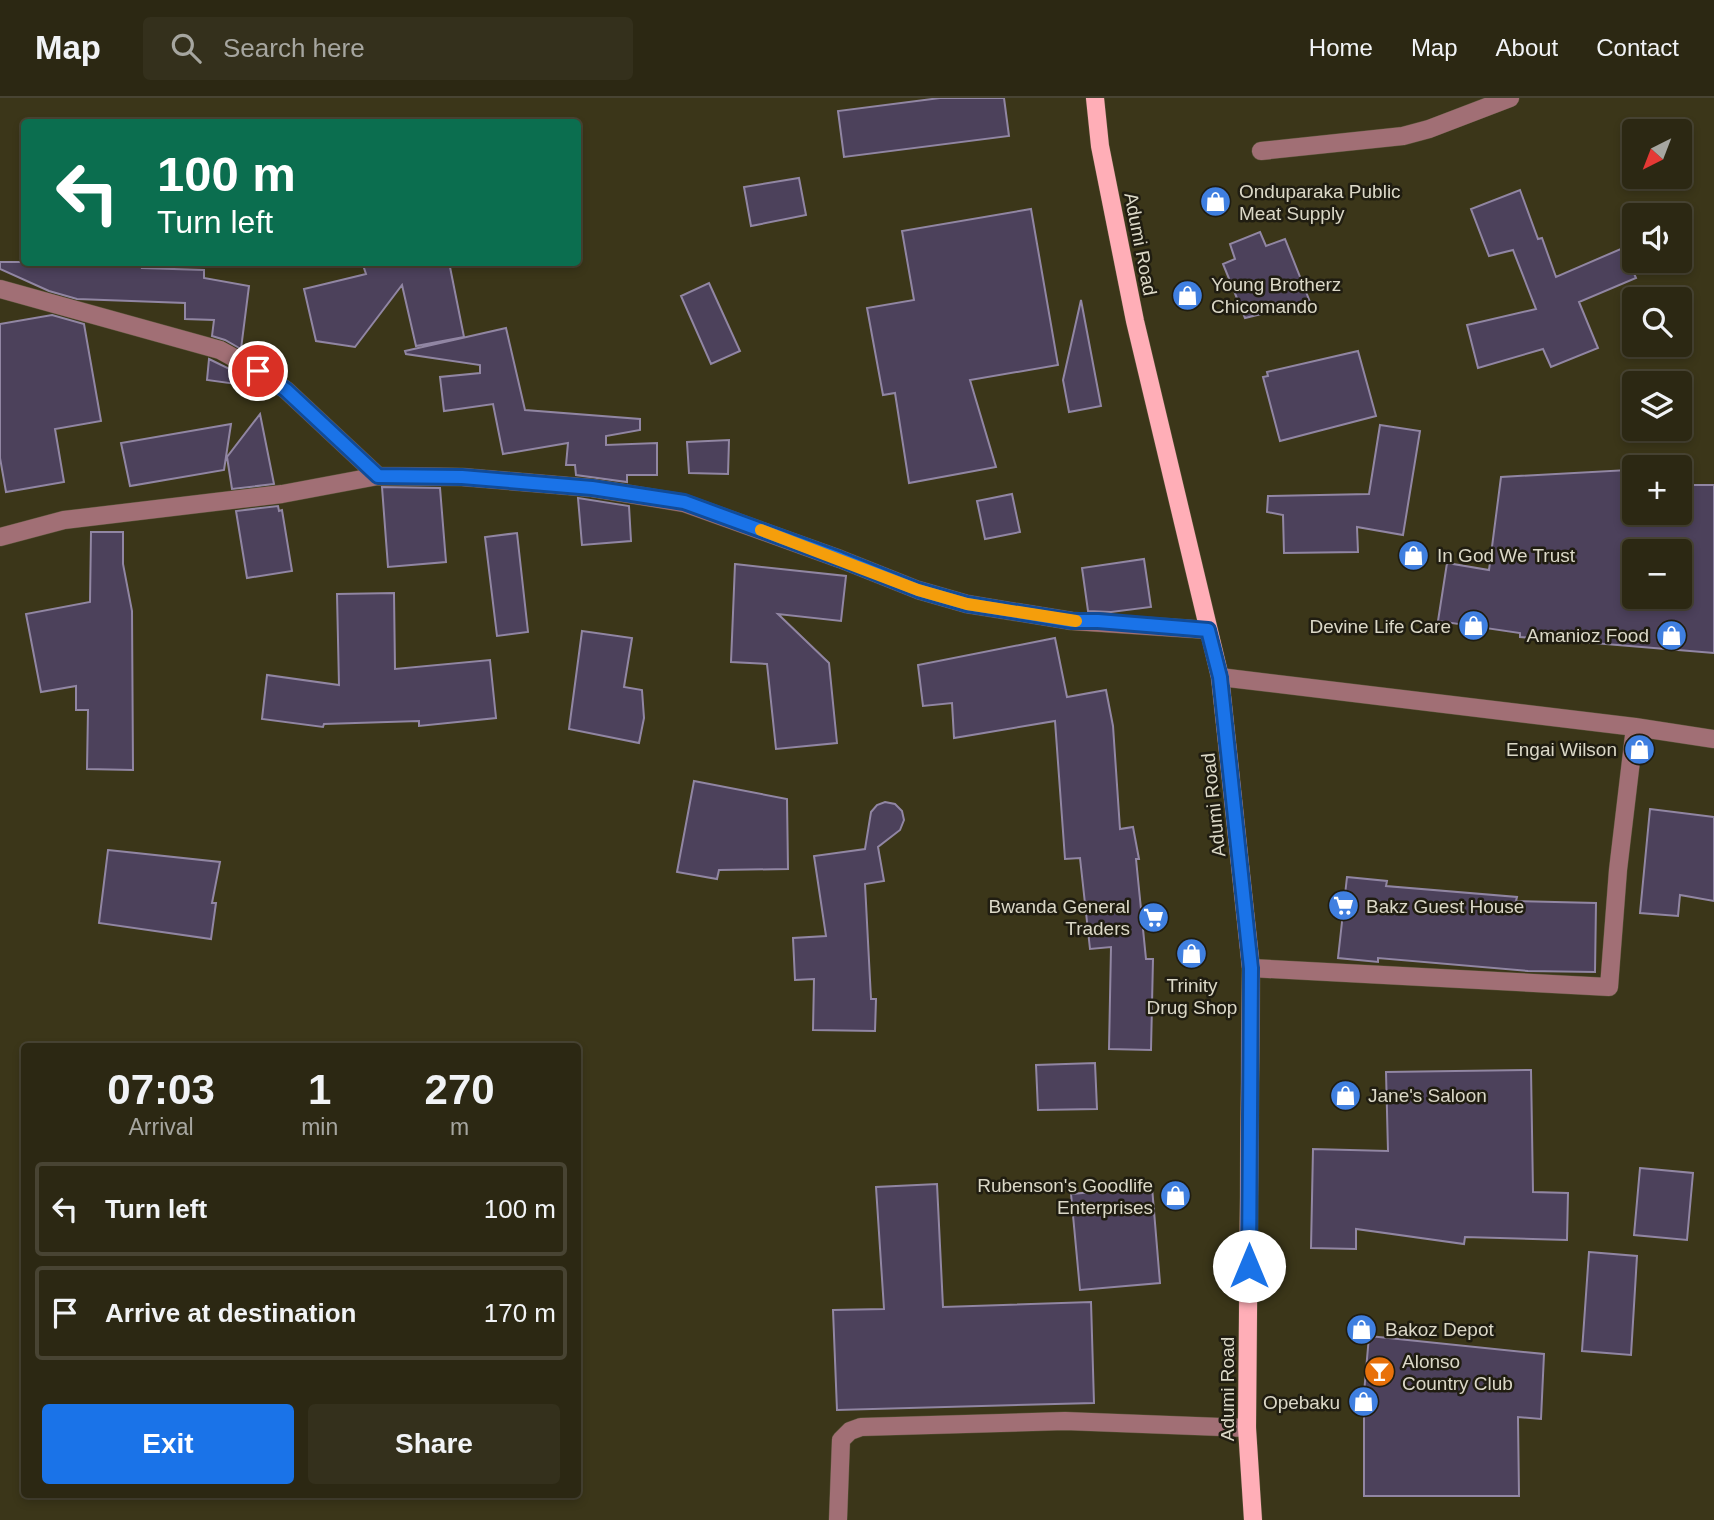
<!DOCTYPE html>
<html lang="en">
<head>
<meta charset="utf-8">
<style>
  :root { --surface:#2c2813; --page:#34301c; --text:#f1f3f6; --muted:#a6a6a0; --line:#484433; --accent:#1a73e8 }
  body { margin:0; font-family:Helvetica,sans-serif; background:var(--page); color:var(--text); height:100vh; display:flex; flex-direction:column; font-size:26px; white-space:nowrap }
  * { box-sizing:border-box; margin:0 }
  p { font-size:23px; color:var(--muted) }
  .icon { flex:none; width:38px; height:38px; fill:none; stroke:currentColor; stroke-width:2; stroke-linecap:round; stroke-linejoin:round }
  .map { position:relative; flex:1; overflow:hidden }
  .sheet { position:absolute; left:21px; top:945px; width:560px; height:455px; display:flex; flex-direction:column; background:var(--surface); border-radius:7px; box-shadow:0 4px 10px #0003,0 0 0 2px var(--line) }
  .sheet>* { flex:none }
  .top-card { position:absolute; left:21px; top:21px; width:560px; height:147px; border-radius:7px; box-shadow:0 4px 10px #0003,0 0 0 2px var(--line); background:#0b6e4f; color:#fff; overflow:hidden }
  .needle { width:46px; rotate:222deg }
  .fabs { position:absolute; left:1622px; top:21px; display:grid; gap:14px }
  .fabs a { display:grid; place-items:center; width:70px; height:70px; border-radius:7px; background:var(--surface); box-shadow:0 4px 10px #0003,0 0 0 2px var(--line); font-size:35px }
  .pin { position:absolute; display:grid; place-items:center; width:60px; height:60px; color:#fff; margin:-30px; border:4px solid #fff; border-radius:50%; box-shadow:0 2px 7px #0007 }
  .me { position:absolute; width:77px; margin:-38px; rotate:0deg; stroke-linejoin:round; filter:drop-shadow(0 0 5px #0008) }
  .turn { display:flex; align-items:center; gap:24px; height:147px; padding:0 21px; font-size:32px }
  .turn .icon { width:91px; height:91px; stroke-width:2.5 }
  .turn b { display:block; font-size:49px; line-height:60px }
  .eta { display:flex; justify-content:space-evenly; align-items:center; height:119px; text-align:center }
  .eta b { font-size:42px; font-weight:600; line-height:49px }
  .cta { display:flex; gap:14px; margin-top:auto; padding:14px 21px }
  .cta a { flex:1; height:80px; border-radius:7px; background:var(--accent); color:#fff; font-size:28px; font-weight:600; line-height:80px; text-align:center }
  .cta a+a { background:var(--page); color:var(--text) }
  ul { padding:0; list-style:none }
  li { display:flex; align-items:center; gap:21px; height:94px; margin:0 14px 10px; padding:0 7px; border:4px solid var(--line); border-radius:7px }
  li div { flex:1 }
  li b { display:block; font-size:26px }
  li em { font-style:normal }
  header { display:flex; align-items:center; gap:42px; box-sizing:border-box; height:98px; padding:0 35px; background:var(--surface); border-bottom:2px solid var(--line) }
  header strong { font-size:33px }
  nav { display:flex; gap:38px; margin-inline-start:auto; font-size:24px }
  .search { width:490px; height:63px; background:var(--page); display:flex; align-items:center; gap:18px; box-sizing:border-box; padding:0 24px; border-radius:7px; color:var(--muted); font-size:26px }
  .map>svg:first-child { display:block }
</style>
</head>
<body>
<header>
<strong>Map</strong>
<div class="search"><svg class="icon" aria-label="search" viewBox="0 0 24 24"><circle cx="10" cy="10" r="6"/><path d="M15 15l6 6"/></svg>Search here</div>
<nav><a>Home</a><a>Map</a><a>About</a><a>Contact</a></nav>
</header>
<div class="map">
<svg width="1714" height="1422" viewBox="0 0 1714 1422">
  <rect width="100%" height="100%" fill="#3b3619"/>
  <path fill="#4c415b" stroke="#9186a3" stroke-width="2" fill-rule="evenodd" d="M940,0H1004L1009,38L844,59L838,13Z
    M799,80L806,117L751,128L744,89Z
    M1520,92L1538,141L1542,140L1556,179L1623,150L1636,180L1579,204L1598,250L1551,269L1543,251L1478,270L1467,227L1536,211L1513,152L1489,158L1471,111Z
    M1031,111L1058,267L970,282L996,369L909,385L895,295L883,297L867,210L914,202L902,133Z
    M1260,134L1266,148L1285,141L1310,204L1245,220L1223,166L1235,161L1230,146Z
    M0,164H143L142,170L204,172V180L249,188L241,251L225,242L212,238L214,222L185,221V205L77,201L49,193L0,171Z
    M362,164H449L464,239L416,248L402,187L355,249L316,243L304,191L366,176Z
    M709,185L740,253L711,266L681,198Z
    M1081,202L1101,308L1069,314L1063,282Z
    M52,217L84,226L101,323L55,331L64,384L6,394L0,360V226Z
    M506,230L525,312L640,321V332L606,338V347L657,345V377H627V384L576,377L575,367H566L568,345L503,356L493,306L444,313L440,279L480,275V267L406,256L405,253Z
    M1358,253L1376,318L1280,343L1263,279L1268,278L1267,274Z
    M209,261L238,275L236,286L207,282Z
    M260,316L274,386L232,391L227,359Z
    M231,326L224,372L130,388L121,345Z
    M1380,327L1420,333L1403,437L1357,429L1358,454L1284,455L1283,417L1267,414L1268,398L1369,396Z
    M729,342L728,376L689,375L687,344Z
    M1628,372L1626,386H1634V415H1680V387H1714V555L1520,539V535L1438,523L1447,465L1489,472L1501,379ZM1634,453H1680V499H1634Z
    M382,389L440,390L446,464L388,469Z
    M1012,396L1020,434L985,441L977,403Z
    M578,400L629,408L631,443L582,447Z
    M278,408L279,413L282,412L292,473L247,480L236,413Z
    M91,434H123V466L132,513L133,672L87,671L88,612H76V588L41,594L26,516L90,504Z
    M517,435L528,534L497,538L485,439Z
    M1144,461L1151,509L1111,514L1088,513L1082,470Z
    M735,466L846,478L841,523L778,516L829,565L837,645L776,651L767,566L731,564Z
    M394,495L395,571L490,562L496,620L419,628V623L324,626L323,629L262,621L267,577L339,587L337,496Z
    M582,533L632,540L624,589L642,592L644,620L639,645L569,631Z
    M1055,540L1067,599L1106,592L1113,628L1120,731L1133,729L1139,761H1136L1146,861H1153L1151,952L1109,951L1111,849L1090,851L1080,760L1065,761L1055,623L954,640L952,605L923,608L918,567Z
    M694,683L787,701L788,771L719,772L717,781L677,774Z
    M885,704L895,706L902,713L904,722L900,732L878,749L884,783L865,786L871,901H876L875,933L813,932L814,881L795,882L793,840L826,838L814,758L865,751L871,714L877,707Z
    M1650,711L1714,719V803L1680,797L1678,818L1640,815Z
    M108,752L220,764L212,805H216L211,841L99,825Z
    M1347,779L1387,783L1386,788L1517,799L1516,803L1596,805L1595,874L1528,873L1378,860V864L1338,860Z
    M1095,965L1097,1011L1038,1012L1036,967Z
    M1531,972L1533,1094L1568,1095L1567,1142L1465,1139L1464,1146L1356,1131V1151L1311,1150L1313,1051L1388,1053L1386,974Z
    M1640,1070L1693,1075L1687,1142L1634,1137Z
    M937,1086L943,1209L1091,1204L1094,1305L837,1312L833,1212L884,1211L876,1089Z
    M1152,1089L1160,1185L1080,1192L1071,1096Z
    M1589,1154L1637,1158L1631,1257L1582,1253Z
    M1369,1238L1544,1256L1541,1321L1518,1319L1519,1398H1364V1295Z"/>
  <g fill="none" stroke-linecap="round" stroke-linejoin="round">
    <defs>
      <path id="minor" d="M1261,53L1403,38L1429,31L1510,0
        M0,191L220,252L258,273L286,292L378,378
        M0,439L64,422L282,396L378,378L462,379L592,390L684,405L840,461L918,492L967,506L1072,523L1208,532
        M1220,579L1635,629L1714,641
        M1251,870L1609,889L1618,772L1635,629
        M838,1422L841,1342L850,1333L861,1329L1065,1323L1247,1330"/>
      <path id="major" d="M1095,0L1100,48L1135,223L1220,579L1251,870L1247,1330L1253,1422"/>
    </defs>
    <use href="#minor" stroke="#585338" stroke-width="19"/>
    <use href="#major" stroke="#585338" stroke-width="19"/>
    <use href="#minor" stroke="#a16f75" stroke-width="18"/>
    <use href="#major" stroke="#ffaeb7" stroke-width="18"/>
  </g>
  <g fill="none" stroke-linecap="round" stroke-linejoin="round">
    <defs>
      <path id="route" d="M258,273L286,292L378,378L462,379L592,390L684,404L840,461L918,492L967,506L1072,523H1098L1208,532L1220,579L1251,870L1249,1168"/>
    </defs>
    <use href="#route" stroke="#114b97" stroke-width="18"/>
    <use href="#route" stroke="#1a73e8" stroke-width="12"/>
    <path stroke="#f59e0b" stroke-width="12" d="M761,432L918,492L967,506L1076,523"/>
  </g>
  <defs>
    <symbol id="shop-disc" viewBox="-11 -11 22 22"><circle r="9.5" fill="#3f7fe0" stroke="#201d11"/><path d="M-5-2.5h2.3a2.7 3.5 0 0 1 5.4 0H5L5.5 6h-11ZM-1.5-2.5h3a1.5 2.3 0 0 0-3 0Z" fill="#fff"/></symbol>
    <symbol id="supermarket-disc" viewBox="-11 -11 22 22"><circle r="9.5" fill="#3f7fe0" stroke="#201d11"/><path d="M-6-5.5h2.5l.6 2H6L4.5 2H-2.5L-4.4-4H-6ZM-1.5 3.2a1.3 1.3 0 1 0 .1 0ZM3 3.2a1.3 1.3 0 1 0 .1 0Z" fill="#fff"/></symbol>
    <symbol id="bar-disc" viewBox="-11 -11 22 22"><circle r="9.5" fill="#e8710a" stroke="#201d11"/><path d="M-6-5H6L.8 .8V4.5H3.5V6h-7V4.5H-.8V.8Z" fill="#fff"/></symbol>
  </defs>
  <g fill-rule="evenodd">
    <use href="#shop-disc" x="1198" y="86" width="35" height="35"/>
    <use href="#shop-disc" x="1170" y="180" width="35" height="35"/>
    <use href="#shop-disc" x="1396" y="440" width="35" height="35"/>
    <use href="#shop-disc" x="1456" y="510" width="35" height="35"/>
    <use href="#shop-disc" x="1654" y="520" width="35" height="35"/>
    <use href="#shop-disc" x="1622" y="634" width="35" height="35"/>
    <use href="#supermarket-disc" x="1326" y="790" width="35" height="35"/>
    <use href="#supermarket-disc" x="1136" y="802" width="35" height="35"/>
    <use href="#shop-disc" x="1174" y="838" width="35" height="35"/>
    <use href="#shop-disc" x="1328" y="980" width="35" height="35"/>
    <use href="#shop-disc" x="1158" y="1080" width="35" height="35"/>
    <use href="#shop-disc" x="1344" y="1214" width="35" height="35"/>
    <use href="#bar-disc" x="1362" y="1256" width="35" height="35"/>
    <use href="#shop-disc" x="1346" y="1286" width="35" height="35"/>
  </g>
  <g text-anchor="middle" stroke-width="5" stroke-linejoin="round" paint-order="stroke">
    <g font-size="19" fill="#dbd8c7" stroke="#201d11" text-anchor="start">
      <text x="1239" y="100">Onduparaka Public<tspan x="1239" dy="22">Meat Supply</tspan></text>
      <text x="1211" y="193">Young Brotherz<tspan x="1211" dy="22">Chicomando</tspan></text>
      <text x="1437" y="464">In God We Trust</text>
      <text x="1451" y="535" text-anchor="end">Devine Life Care</text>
      <text x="1649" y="544" text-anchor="end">Amanioz Food</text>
      <text x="1617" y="658" text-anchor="end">Engai Wilson</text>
      <text x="1130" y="815" text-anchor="end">Bwanda General<tspan x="1130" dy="22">Traders</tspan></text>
      <text x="1366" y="815">Bakz Guest House</text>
      <text x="1192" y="894" text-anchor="middle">Trinity<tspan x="1192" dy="22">Drug Shop</tspan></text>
      <text x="1368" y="1004">Jane's Saloon</text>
      <text x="1153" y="1094" text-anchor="end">Rubenson's Goodlife<tspan x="1153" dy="22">Enterprises</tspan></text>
      <text x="1385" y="1238">Bakoz Depot</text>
      <text x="1402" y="1270">Alonso<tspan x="1402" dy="22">Country Club</tspan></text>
      <text x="1340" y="1311" text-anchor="end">Opebaku</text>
    </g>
    <g font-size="19" fill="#dbd8c7" stroke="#201d11">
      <text transform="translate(1141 146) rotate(79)" y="7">Adumi Road</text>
      <text transform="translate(1213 707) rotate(-96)" y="7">Adumi Road</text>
      <text transform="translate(1227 1291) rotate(-90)" y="7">Adumi Road</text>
    </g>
  </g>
</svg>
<div class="fabs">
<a><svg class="needle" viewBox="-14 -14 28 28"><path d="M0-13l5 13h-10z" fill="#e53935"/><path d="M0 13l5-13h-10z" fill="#a6a6a0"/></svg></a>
<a><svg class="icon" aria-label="sound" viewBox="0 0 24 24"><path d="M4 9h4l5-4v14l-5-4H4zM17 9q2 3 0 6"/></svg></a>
<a><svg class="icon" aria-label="search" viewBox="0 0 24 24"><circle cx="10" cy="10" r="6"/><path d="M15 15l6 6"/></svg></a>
<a><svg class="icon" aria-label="layers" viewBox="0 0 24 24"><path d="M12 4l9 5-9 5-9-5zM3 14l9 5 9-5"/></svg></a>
<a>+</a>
<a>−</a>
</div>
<div class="pin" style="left:258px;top:273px;background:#d93025"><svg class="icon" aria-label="arrive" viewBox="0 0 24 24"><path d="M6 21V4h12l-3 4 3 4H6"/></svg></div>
<svg class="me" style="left:1249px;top:1168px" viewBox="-20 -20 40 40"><circle r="19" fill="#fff"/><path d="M0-13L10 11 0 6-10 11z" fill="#1a73e8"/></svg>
<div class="top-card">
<div class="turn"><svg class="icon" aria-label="left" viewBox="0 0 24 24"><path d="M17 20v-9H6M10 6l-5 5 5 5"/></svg><div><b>100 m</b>Turn left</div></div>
</div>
<section class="sheet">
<div class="eta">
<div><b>07:03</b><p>Arrival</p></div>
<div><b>1</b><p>min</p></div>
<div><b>270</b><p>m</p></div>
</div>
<ul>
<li><svg class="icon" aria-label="left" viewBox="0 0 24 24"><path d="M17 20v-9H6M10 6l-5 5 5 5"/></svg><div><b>Turn left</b></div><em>100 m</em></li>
<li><svg class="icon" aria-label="arrive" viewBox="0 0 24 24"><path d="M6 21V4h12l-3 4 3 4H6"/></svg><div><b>Arrive at destination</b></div><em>170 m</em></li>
</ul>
<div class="cta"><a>Exit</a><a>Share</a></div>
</section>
</div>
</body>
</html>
